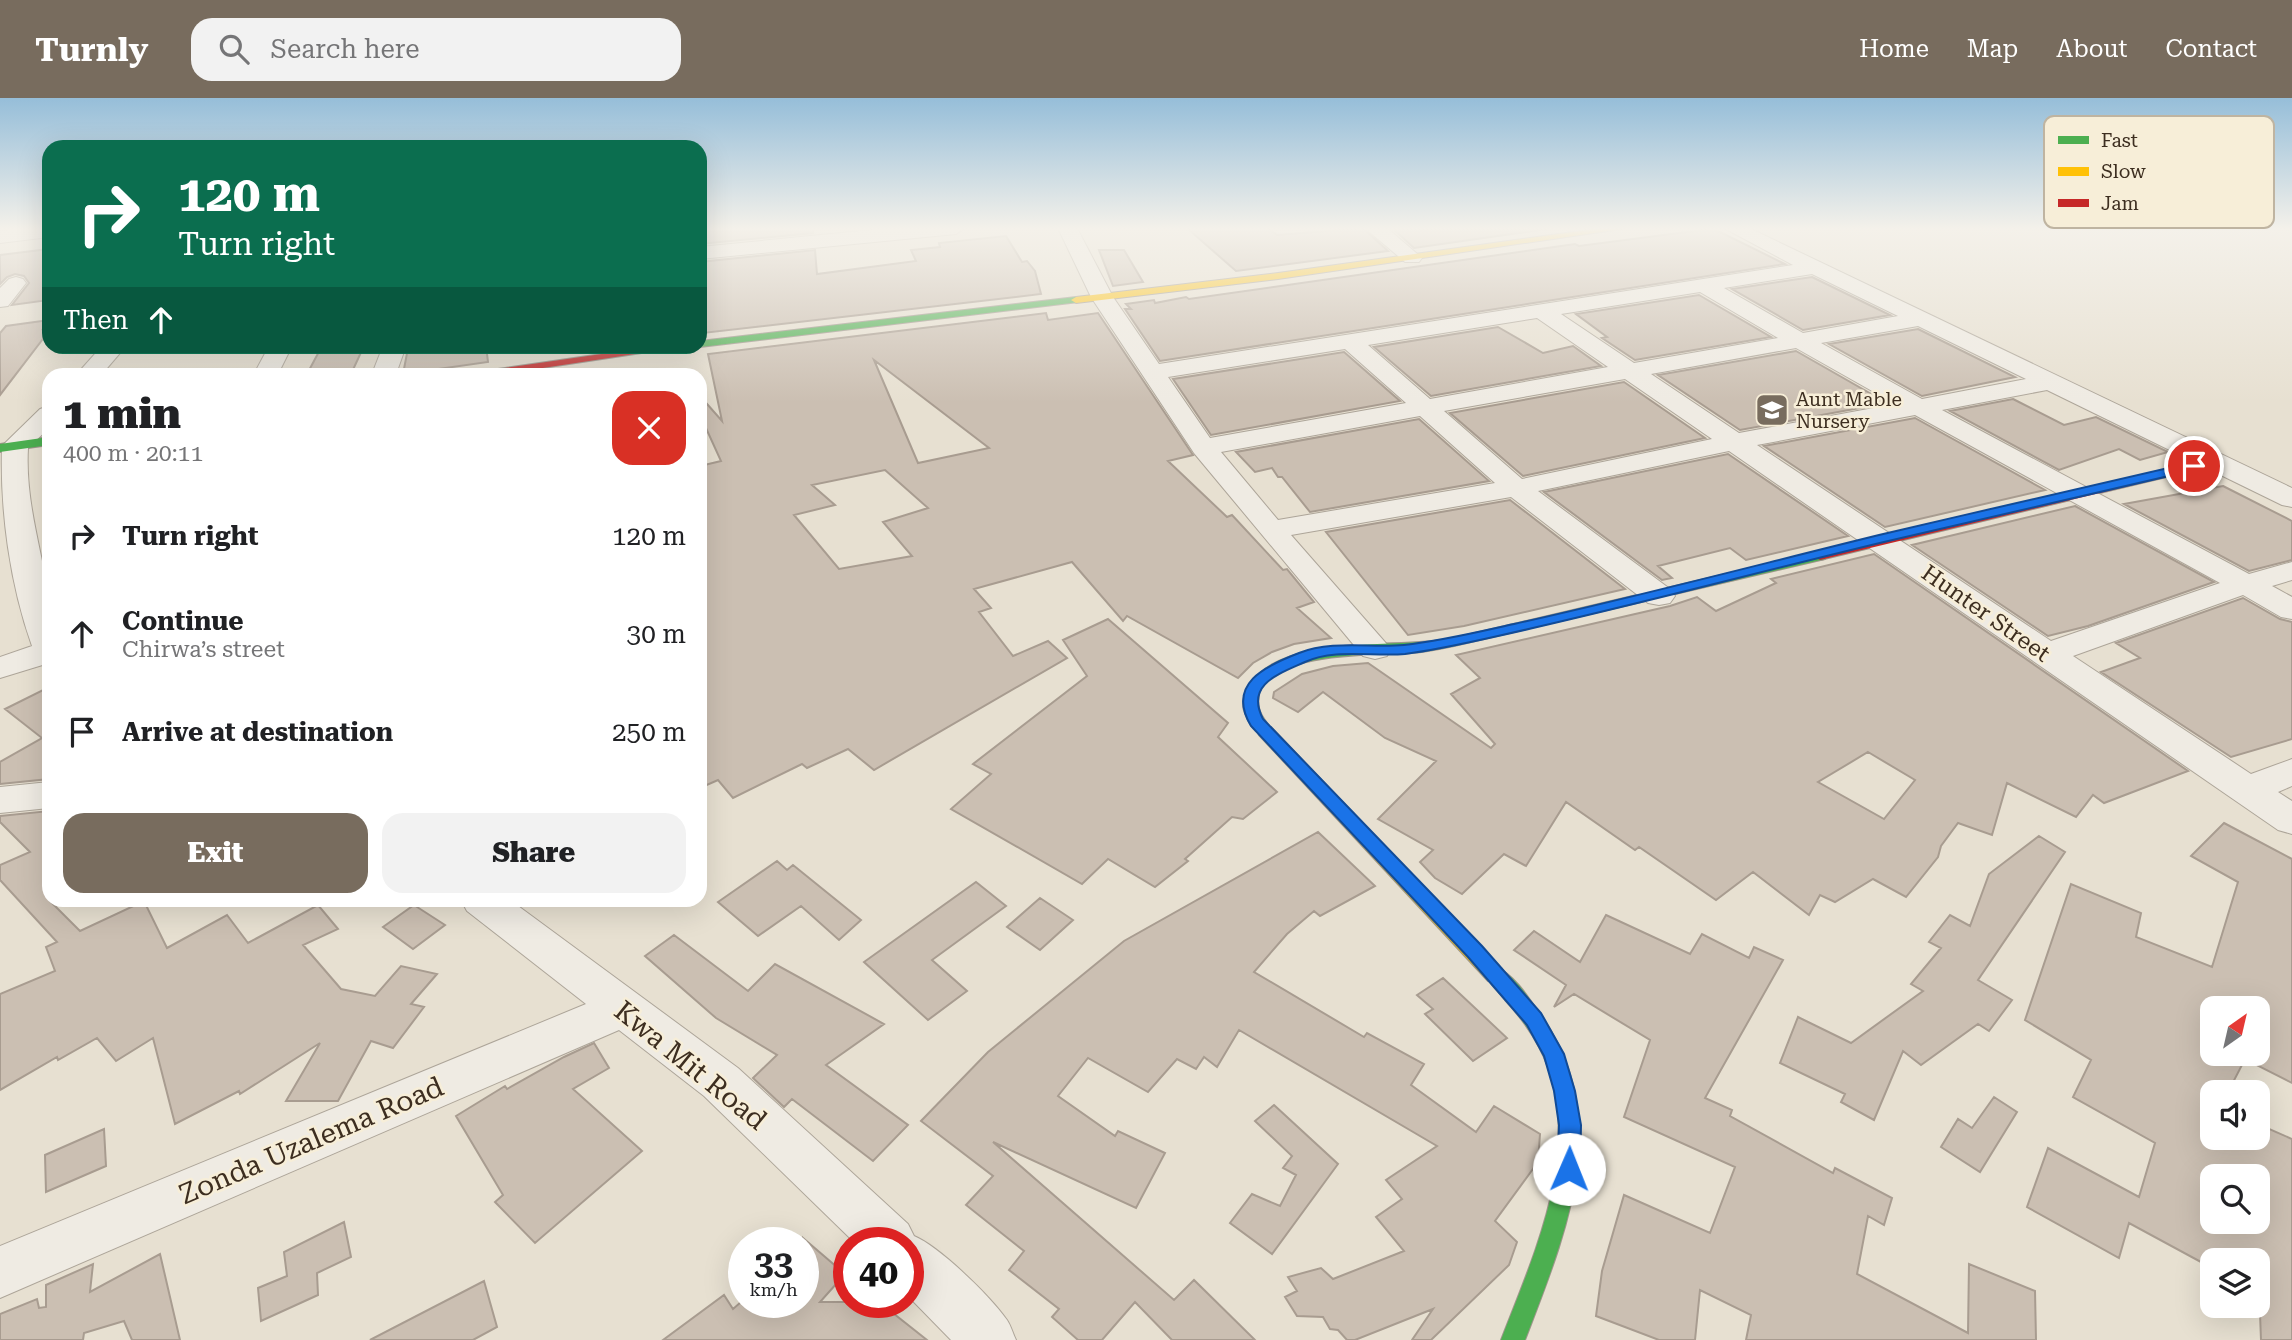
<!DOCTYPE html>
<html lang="en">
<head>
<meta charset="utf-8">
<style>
  :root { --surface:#fff; --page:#f2f2f2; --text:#202124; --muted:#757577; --accent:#786c5e }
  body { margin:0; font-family:"Roboto Serif",serif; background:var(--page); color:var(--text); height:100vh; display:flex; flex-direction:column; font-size:26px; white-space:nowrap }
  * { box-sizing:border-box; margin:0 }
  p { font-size:23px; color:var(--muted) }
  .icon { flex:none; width:38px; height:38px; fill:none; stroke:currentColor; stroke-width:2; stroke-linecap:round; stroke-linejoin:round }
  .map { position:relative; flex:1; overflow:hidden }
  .drawer { position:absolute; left:42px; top:270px; width:665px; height:539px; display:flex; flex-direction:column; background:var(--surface); border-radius:21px; box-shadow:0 7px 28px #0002 }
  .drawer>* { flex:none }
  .banner { position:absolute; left:42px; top:42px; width:665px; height:214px; border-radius:21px; box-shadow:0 7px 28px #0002; background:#0b6e4f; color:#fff; overflow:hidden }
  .needle { width:46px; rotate:34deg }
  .tools { position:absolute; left:2200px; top:898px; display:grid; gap:14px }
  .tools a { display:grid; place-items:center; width:70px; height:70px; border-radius:14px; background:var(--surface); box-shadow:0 7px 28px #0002; font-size:35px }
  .speed { position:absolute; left:728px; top:1129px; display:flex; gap:14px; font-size:35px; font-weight:700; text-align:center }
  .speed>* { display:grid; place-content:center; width:91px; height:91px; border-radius:50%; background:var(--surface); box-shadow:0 7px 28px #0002; line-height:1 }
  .speed small { font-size:18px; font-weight:400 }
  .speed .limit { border:10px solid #d22; background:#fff; color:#111 }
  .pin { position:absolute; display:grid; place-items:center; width:60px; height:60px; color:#fff; margin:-30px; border:4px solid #fff; border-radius:50%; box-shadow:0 2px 7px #0007 }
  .me { position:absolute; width:77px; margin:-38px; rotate:1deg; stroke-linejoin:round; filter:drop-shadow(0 0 5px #0008) }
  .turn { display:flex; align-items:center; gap:24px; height:147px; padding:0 21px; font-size:32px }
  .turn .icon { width:91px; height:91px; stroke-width:2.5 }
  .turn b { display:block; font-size:49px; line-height:60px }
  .then { display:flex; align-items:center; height:66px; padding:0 21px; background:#0003; gap:14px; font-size:26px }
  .round { display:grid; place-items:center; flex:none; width:74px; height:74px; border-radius:21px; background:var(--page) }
  .headline { display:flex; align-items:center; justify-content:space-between; height:119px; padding:0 21px }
  h1 { font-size:42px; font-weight:800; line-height:52px }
  .action { display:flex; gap:14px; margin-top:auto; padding:14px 21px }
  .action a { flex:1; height:80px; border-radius:21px; background:var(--accent); color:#fff; font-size:28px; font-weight:800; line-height:80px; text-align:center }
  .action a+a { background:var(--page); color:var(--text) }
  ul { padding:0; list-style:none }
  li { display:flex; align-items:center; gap:21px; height:98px; padding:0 21px }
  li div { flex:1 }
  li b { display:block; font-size:26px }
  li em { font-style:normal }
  header { display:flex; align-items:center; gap:42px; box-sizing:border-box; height:98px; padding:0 35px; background:var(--accent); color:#fff }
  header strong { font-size:33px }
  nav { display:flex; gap:38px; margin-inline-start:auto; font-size:24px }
  .search { width:490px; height:63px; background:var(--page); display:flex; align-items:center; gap:18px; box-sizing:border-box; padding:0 24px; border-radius:21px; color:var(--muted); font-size:26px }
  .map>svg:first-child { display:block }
</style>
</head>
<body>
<header>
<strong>Turnly</strong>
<div class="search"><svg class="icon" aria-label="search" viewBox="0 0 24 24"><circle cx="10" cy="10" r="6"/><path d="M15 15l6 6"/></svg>Search here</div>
<nav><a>Home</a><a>Map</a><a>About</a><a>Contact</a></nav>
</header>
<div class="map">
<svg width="2292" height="1242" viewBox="0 0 2292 1242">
  <rect width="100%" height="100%" fill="#e7e0d1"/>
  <path fill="#cbbfb2" stroke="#a89c90" stroke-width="2" fill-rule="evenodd" d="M700,130H813V135L700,146Z
    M1187,130H1268L1277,137L1363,130L1388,153L1236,173Z
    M1392,130L1421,132L1553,130L1414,150Z
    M1702,132L1718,133L1785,166L1160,263L1125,211H1131L1126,206L1154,202L1155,205L1186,199L1189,201L1575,146L1579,148Z
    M1006,138L1022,164L1027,163L1035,173L1041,196L703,235L700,218V164L815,152L817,176L916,163L911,152L940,149L939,145Z
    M49,151V202L12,207L29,185L24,178L15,176L7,179L0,186V157Z
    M1099,152H1124L1143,184L1113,188Z
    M1812,179L1890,217L1803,232L1732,191Z
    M1699,197L1771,239L1635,262L1602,240L1607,239L1576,216Z
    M1046,215L1048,222L1098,215L1193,357L1168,363L1227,419L1232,417L1283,472L1287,471L1314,504L1297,510L1331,540L1294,546L1272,554L1253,565L1238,580L1127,518L1123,523L1072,464L974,491L991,510L979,514L1013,558L1048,543L1067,560L874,672L848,651L807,670L802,666L733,700L718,682L700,690V368L721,363L700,317V298L722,323L708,256ZM874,262L989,350L918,365ZM885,372L928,410L883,424L912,458L839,471L794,417L835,407L812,387Z
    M49,222L43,231L49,230V233L0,297V235L6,228Z
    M1498,229L1543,255L1573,248L1601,268L1431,298L1374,249Z
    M1918,231L2015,279L1922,298L1829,246Z
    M322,248H364L351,276H307Z
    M419,248H486L488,264L403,276L408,250Z
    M1796,253L1887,305L1740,332L1658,277Z
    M1344,254L1400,303L1211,337L1173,281Z
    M1624,284L1705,340L1523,378L1450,315Z
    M2013,301L2064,327L2096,319L2168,354L2140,362L2119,351L2059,372L1950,313Z
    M1915,320L2045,392L1885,429L1764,348Z
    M1419,321L1489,383L1310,414L1282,379H1278L1272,370L1255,374L1236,354Z
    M1728,356L1848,438L1746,462L1730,450L1658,468L1672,480L1662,482L1544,394Z
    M2223,388L2292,423V462L2249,473L2124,406Z
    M1510,402L1625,491L1464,528L1408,537L1326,434Z
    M2075,408L2214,484L2088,528L2048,538L1912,447Z
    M1874,456L2188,673L2104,705L2093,697L2076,719L2007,685L1992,737L1958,725L1941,748L1938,759L1906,799L1873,781L1835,804L1820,797L1809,817L1753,774L1716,802L1639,749L1635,752L1566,704L1526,768L1504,756L1462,796L1435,780L1420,764L1433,752L1378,721L1436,663L1385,640L1323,594L1298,614L1273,600L1274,594L1302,576L1333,568L1368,565L1491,650L1495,646L1451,596L1480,580L1456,557L1670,508L1697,499L1716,513L1776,485L1771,481ZM1868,654L1915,682L1884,721L1818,684Z
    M2243,500L2280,521L2292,524V641L2231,659L2101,574L2140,560L2116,545Z
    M1108,521L1228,625L1218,639L1277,694L1243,721L1232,719L1185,761L1188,763L1155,789L1108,761L1082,786L951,711L991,676L973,666L1087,578L1063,542Z
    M49,589V681L0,686V664L42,640L5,611Z
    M49,713V802L80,833L144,803L167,850L227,817L248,845L318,807L338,831L303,847L341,891L375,898L401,868L437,876L411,906L424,909L393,950L371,943L338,1003H286L320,945L240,996L239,993L175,1026L153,940L116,963L97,940L58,962L57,959L0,992V896L55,873L46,849L57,844L0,782V767L30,754L0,724V718Z
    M2224,725L2292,761V985L2245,961L2228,994H2212V1040H2258V1026L2292,1041V1242H2261L2258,1162H2212V1170L2129,1125L2119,1160L2027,1109L2048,1050L2139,1099L2155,1045L2073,999L2091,962L2025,922L2071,786L2141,815L2136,839L2212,869L2238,784L2191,758ZM2212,910H2258V956H2212ZM2212,1078H2258V1124H2212Z
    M1318,734L1375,788L1320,818L1314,813L1287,836L1254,874L1364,939L1367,935L1424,966L1411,987L1476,1034L1494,1008L1540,1036L1538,1064L1495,1123L1517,1144L1509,1167L1431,1242H1412L1433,1211L1355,1242H1347L1338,1232L1330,1231L1323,1219L1297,1218L1285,1199L1297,1193L1288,1179L1321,1170L1333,1181L1404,1153L1376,1119L1402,1101L1386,1082L1437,1048L1239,932L1217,969L1204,959L1196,971L1177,961L1148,994L1088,960L1058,998L1115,1038L1118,1033L1165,1055L1136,1110L993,1044L1174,1202L1194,1182L1255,1242H1172L1135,1204L1102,1242H1078L1052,1219L1059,1211L1009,1172L1024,1153L966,1107L993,1078L921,1023L988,954L1124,843Z
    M2039,738L2065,754L1978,882L2012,902L1989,933L1978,926L1921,967L1903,953L1874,1022L1841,1004L1845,996L1780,965L1798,919L1851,945L1923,893L1911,886L1941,850L1929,844L1950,817L1970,828L1989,776Z
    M777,763L787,772L793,767L861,822L839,842L801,808L758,838L718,804Z
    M976,784L1006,808L932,862L967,893L928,922L864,864Z
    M1040,800L1073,822L1040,852L1007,829Z
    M414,807L445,827L413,851L383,829Z
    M1606,817L1690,856L1702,836L1749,860L1754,849L1783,862L1705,1000L1732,1012L1730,1018L1833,1075L1835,1070L1892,1100L1884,1127L1868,1118L1857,1176L1968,1235L1969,1166L2035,1193L2036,1242H1746L1751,1217L1700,1192L1695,1242H1659L1596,1218L1602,1173L1624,1097L1710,1135L1735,1069L1624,1019L1650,942L1574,896L1554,909L1566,887L1514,852L1534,833L1580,864Z
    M674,837L748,893L775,866L884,926L826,967L908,1027L873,1063L792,1001L784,1009L753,980L777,957L716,920L645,858Z
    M1443,880L1507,940L1473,963L1425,916L1433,911L1417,897Z
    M594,945L609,970L573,991L642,1053L535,1145L495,1104L503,1097L456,1018L505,988L507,991L564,959Z
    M1994,999L2017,1014L1980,1074L1941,1049L1958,1021L1972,1030Z
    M1274,1007L1338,1066L1272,1156L1230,1125L1252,1096L1280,1108L1296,1077L1283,1070L1292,1058L1255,1023Z
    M104,1031L106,1068L46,1094L45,1057Z
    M344,1124L351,1159L317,1175L318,1197L261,1223L258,1190L287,1178L284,1154Z
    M803,1140L845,1176L820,1204H879L927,1242H663L724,1197L733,1211L741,1204H803Z
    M160,1156L180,1242H132L124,1223L84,1235L83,1242H0V1216L37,1201L39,1210L46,1209V1187L93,1166L90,1194Z
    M484,1183L497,1229L473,1242H370Z"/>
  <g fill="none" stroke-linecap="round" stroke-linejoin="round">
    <defs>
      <path id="street" d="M23,130H49V139L0,145V133Z
        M892,130H965L956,136L700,161V149Z
        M1058,130H1077L1113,199L1159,266L1793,167L1724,130H1749L2292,390V409L2282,407L2047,292L1942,312L2249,476L2292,464V482L2272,488L2292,499V521L2281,519L2243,497L2073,558L2251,676L2292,661V688L2278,694L2292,703V736L2278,732L2233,701L1729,353L1538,393L1670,491L1675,498L1670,505L1659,507L1648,505L1511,399L1291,437L1391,551L1387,558L1375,561L1363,558L1194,355L1091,199ZM1812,176L1898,218L1803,235L1724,190ZM1700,194L1778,240L1634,265L1561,216ZM1537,220L1608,269L1430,301L1368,247ZM1918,228L2026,281L1922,301L1821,245ZM1796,250L1895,306L1739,335L1651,276ZM1345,251L1406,305L1210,340L1168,279ZM1625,281L1712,341L1522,381L1444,313ZM1915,317L2220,485L2051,543L1757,347ZM1420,318L1495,385L1278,422L1221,354Z
        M1365,130H1387L1422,160L1419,164H1405Z
        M16,179L23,181L26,185L8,208L0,209V190L9,181Z
        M102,248H126L102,276H77Z
        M269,248H292L278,276H254Z
        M383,248H406L396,276H372Z
        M49,308V330L28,350C25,402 41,449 49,500C52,521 49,544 49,565L0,580V559L32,548C10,486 0,414 2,348L40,311Z
        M49,684V710L0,715V689Z
        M461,802H510L738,970L908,1126L914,1138C940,1149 990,1198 1007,1222C1011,1228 1013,1236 1016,1242H951L908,1198V1144H854L704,998L619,932L0,1200V1148L586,906L467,813Z"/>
      <path id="fast" d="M1076,199L1081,202L1079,204L700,249L698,248H700V243Z
        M49,339V347L0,354V346Z
        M1820,454L1825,455V461L1454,548C1440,551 1425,554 1411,555C1378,557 1247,552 1259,610C1261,620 1268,625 1273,633L1265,638C1255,636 1248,624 1245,615C1241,606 1243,598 1248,589C1280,535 1392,551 1449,541Z
        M1495,869C1513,875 1529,900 1539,915C1616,1019 1566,1135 1525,1242H1501C1535,1154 1588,1042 1539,949C1530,932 1518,916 1505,902C1499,894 1490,886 1485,877L1488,871Z"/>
      <path id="slow" d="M1602,130H1628L1278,181L1076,205L1071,202L1076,199L1278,175Z
        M1265,628L1271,629L1502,871L1505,877L1502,883L1495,885L1488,883L1259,637L1257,633Z"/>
      <path id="jam" d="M657,248H688L503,276H479L484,273Z
        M2217,359L2223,363L2221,366L1820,462L1813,458L1820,454Z"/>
    </defs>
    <use href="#street" stroke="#ada599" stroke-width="2"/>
    <use href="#fast" stroke="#9c958a" stroke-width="2"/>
    <use href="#slow" stroke="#9c958a" stroke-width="2"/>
    <use href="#jam" stroke="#9c958a" stroke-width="2"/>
    <use href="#street" fill="#efebe3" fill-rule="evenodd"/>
    <use href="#fast" fill="#4caf50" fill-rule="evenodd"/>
    <use href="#slow" fill="#ffc107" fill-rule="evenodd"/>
    <use href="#jam" fill="#c62828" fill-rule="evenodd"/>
  </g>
  <linearGradient id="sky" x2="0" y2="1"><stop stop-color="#96bed9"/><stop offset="0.43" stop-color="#f4f1ea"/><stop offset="1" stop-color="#f4f1ea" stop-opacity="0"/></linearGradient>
  <rect width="2292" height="304" fill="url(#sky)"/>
  <path fill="#1a73e8" stroke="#114b97" stroke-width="2" d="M2194,364L2201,368L2199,371C2094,396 1989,419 1884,444C1755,475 1628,509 1498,538C1467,545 1436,552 1405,556C1373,559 1334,550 1305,564C1279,576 1245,586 1263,621L1482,848L1541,915L1564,956L1575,993L1581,1027L1580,1071L1577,1078L1569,1081L1561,1078L1557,1071L1559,1027L1554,993L1544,958L1527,927L1468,859L1251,628C1226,586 1265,568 1299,555C1332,542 1370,550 1404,547C1441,543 1478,534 1514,526C1636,499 1757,467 1879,437C1984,412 2090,389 2194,364Z"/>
  <defs>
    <symbol id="school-square" viewBox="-11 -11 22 22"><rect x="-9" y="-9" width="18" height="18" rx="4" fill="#786c5e" stroke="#f7eed8"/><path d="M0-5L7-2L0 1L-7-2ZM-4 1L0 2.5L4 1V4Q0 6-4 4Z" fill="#fff"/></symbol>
  </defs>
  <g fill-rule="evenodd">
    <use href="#school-square" x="1753" y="293" width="38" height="38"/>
  </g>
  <g text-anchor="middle" stroke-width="5" stroke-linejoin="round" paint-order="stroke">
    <g font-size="19" fill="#3d2e20" stroke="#f7eed8" text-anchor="start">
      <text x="1796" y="308">Aunt Mable<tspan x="1796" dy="22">Nursery</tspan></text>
    </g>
    <g font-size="23" fill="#3d2e20" stroke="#f7eed8">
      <text transform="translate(1986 515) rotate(35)" y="8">Hunter Street</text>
    </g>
    <g font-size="28" fill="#3d2e20" stroke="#f7eed8">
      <text transform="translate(691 967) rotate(39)" y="10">Kwa Mit Road</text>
      <text transform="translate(311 1042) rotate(-23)" y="10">Zonda Uzalema Road</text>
    </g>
  </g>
  <rect x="2044" y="18" width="230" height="112" rx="10" fill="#f7eed8" stroke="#bfb4a1" stroke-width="2"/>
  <rect x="2058" y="38" width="31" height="8" fill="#4caf50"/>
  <rect x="2058" y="69" width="31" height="9" fill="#ffc107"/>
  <rect x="2058" y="101" width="31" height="8" fill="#c62828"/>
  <g font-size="19" fill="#3d2e20">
    <text x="2101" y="49">Fast</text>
    <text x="2101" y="80">Slow</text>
    <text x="2101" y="112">Jam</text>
  </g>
</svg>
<div class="tools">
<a><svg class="needle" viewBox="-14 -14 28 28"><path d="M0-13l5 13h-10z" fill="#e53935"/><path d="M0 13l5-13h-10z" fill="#757577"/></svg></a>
<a><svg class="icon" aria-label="sound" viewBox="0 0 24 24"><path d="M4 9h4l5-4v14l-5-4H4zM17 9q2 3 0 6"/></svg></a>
<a><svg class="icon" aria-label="search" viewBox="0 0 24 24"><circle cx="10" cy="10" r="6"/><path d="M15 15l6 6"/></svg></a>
<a><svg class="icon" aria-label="layers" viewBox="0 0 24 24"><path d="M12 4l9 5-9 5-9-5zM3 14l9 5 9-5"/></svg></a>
</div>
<div class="speed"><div>33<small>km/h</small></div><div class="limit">40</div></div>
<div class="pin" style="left:2194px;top:368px;background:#d93025"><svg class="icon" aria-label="arrive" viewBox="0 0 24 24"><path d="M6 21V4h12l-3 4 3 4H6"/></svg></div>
<svg class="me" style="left:1569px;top:1071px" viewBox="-20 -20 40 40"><circle r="19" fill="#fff"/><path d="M0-13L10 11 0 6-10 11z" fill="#1a73e8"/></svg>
<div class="banner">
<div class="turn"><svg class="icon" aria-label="right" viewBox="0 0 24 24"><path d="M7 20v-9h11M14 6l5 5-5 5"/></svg><div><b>120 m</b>Turn right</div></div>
<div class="then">Then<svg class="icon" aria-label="ahead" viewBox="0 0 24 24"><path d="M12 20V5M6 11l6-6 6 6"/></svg></div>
</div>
<section class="drawer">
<div class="headline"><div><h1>1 min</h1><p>400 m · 20:11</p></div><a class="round" style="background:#d93025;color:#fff"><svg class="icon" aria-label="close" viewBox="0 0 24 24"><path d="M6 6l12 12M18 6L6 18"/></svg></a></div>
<ul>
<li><svg class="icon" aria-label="right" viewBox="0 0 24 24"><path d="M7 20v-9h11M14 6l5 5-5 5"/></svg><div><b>Turn right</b></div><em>120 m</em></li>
<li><svg class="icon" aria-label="ahead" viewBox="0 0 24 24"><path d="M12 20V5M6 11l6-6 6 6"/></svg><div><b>Continue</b><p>Chirwa’s street</p></div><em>30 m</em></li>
<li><svg class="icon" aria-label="arrive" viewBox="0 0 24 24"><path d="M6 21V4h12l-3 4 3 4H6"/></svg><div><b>Arrive at destination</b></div><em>250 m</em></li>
</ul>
<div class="action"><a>Exit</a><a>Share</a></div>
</section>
</div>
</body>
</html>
